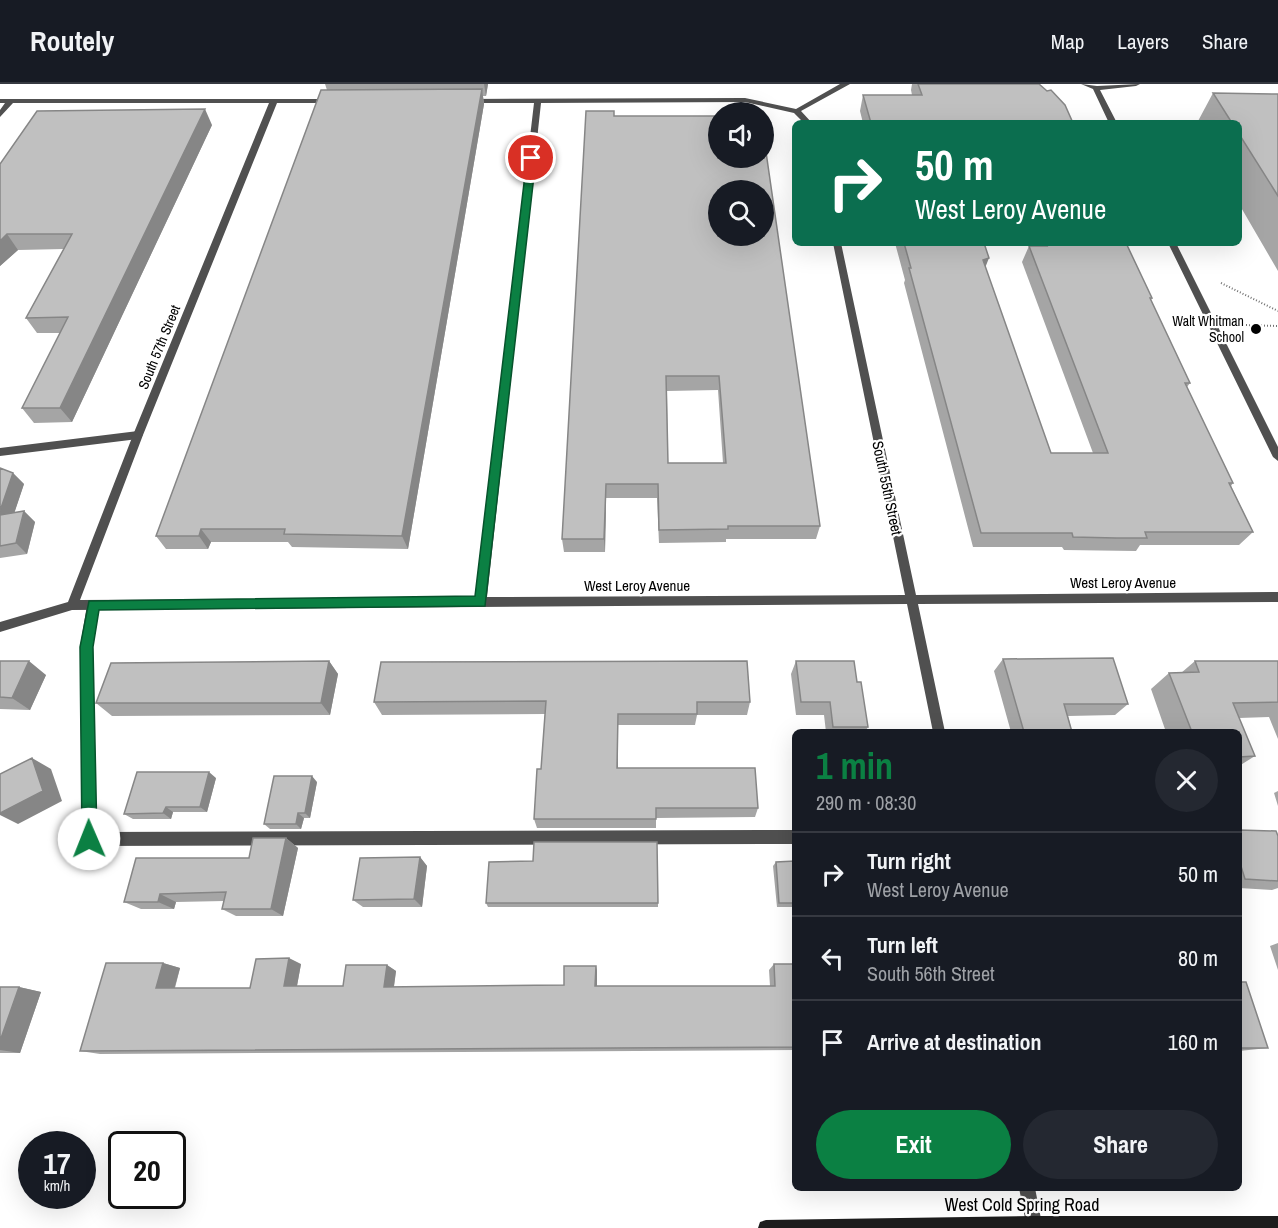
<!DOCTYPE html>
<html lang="en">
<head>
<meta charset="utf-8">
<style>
  :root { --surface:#171b24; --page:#242831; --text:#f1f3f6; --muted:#9ea1a6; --line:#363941; --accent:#0b8043 }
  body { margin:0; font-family:"Archivo Narrow",sans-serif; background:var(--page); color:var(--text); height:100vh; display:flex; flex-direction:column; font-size:22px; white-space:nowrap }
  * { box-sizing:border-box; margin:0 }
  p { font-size:20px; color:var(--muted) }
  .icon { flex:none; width:33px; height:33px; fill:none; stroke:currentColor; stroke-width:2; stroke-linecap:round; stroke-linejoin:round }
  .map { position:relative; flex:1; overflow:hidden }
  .panel { position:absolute; left:792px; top:645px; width:450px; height:462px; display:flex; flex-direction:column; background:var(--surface); border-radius:9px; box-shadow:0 6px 24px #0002 }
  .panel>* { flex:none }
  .banner { position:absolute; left:792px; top:36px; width:450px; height:126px; border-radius:9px; box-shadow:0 6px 24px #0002; background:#0b6e4f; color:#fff; overflow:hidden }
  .tools { position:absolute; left:708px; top:18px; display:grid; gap:12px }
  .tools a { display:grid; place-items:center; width:66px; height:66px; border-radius:50%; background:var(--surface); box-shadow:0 6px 24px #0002; font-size:30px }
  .speed { position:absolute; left:18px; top:1047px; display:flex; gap:12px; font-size:30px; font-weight:700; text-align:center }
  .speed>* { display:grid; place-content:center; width:78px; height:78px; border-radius:50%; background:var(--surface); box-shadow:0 6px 24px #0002; line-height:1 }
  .speed small { font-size:15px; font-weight:400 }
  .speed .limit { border:3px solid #111; border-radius:9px; background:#fff; color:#111 }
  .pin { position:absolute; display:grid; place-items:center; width:51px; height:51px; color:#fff; margin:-26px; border:3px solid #fff; border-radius:50%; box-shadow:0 2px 6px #0007 }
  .me { position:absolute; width:66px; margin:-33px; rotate:359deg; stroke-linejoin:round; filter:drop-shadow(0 0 4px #0008) }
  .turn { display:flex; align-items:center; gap:21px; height:126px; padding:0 24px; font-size:27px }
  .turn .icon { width:78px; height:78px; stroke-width:2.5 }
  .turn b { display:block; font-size:42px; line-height:51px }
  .round { display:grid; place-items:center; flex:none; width:63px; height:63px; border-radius:32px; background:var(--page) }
  .headline { display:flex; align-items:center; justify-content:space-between; height:102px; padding:0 24px }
  h1 { font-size:36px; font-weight:700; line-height:45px; color:var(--accent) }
  .button { display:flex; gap:12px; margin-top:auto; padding:12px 24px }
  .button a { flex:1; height:69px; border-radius:36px; background:var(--accent); color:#fff; font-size:24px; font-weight:700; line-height:69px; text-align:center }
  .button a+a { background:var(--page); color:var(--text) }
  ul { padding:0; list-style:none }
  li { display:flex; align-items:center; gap:18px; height:84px; padding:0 24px; border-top:2px solid var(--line) }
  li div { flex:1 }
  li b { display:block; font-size:22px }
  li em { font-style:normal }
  header { display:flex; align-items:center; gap:36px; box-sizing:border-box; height:84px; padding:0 30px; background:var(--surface); border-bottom:2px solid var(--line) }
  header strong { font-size:28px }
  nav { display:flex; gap:33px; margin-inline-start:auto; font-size:21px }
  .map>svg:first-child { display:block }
</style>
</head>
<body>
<header>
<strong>Routely</strong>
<nav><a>Map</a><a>Layers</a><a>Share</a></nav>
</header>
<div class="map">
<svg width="1278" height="1144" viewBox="0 0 1278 1144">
  <rect width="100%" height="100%" fill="#fff"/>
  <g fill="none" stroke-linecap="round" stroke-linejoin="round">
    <path stroke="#727272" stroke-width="2" stroke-dasharray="1 2" stroke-linecap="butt" d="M1221,199L1278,227
      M1243,241L1278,242"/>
    <path fill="#505050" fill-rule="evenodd" d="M138,347L143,351L138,355L0,372V364Z
      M93,516L97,518L99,521L92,563L96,748L795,746V760L89,762L84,760L82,755L80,563L87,521L89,518Z"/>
    <path fill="#505050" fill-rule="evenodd" d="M840,0H850L801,27L812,39H804L794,29L745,18L541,19L487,513L905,511L833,159H841L916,511L1278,508V518L918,520L945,648H933L907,520L72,526L0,548V538L68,518L133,351L269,19H13L0,33V26L5,19H0V15H331L335,17L331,19H277L143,351L80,516L476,514L534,19H469L465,17L466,15L745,14L796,25Z
      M1081,0L1097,2L1140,0L1136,2L1100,6L1117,39H1109L1093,5Z
      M1168,159H1176L1278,363V377L1273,373Z
      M1019,1104H1035L1042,1140L1041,1144H1027Z"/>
    <path fill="#1d1d1d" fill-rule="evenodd" d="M1034,1132H1278V1144H758L760,1138L766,1136Z"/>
  </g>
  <path fill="#a5a5a5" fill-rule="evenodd" d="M325,0H488L486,12H483L484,20L408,465L292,463L288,458H211L208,465H166L156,452L327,6Z
    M912,0H1039L1073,39H863L860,27L863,11H912L911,6Z
    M1213,9L1278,10V187L1239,120V39H1197Z
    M614,32L820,442L816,455H726V458L659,459L657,414H606L605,468H564L562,455ZM718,306L723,379H668L667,307Z
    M212,41L72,338L34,339L22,324L61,249H37L26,234L64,165L18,166L0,182V80Z
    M895,159H984L985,184L1051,369H1093L1022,178L1029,162H1034L1032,159H1126L1152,214L1151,216L1190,299L1187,303L1233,399L1231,402L1253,448L1239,461H1140L1136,467L1064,466L1062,463H973L904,199L905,196Z
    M0,384L13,389L24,400L14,429L24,427L35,438L27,470L0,474Z
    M1003,575L1128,620L1115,631L1068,632L1072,648H1011L994,587Z
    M0,577L46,591L30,626L0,625Z
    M329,577L338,590L330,631L112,632L96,619Z
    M796,577L857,598L868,643L865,648H826L824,631H796L791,590Z
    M1195,577H1278V655L1269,633L1239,634L1255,672L1239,682V648H1166L1151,605L1169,589H1181Z
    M381,578L750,618L747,631H697L695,641H618V684L758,724L755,733L656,734V744H537L534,735L541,685L545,630L382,631L374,618Z
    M216,694L207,728H173L171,735H133L124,730Z
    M317,698L310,734H304L301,745H270L264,740Z
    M1278,707V722L1274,709Z
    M1239,746L1278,752V804L1272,806L1239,804Z
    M286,754L298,764L283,832H236L222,825L224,817L176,818L174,825H141L124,818L249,774Z
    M420,773L427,782L422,823H363L353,816Z
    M533,777L658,819V823H488L486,819Z
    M795,777V823H777L773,782L776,778Z
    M1278,859V886L1270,862Z
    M163,879L180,884L175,904H250L301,880L297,902H343L387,881L396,887L394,903L564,901L596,882L597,887V902H770L769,886L774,880H795V966L100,970L80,967Z
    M1239,898L1268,964L1239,967Z
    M0,903H19L41,908L20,969H0Z"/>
  <path fill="#868686" d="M484,0H488L486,12Z
    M482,5L484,20L408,465L402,452Z
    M205,25L212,41L72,338L60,324Z
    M7,150L18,166L0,182V157Z
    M989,174L983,189V176Z
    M13,389L24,400L10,442L0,432V427Z
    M606,400V414L605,468L604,455Z
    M24,427L35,438L27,470L16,459Z
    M201,445L211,458L208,465L199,452Z
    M29,577L46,591L30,626L12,614Z
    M329,577L338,590L330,631L321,619Z
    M618,630V695L617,684Z
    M32,674L51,685L62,717L18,740L0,731V729Z
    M209,688L216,694L207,728L200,723Z
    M312,692L317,698L310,734L305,729Z
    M166,723L173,728L171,735L163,729Z
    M298,729L304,734L301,745L296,740Z
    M286,754L298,764L283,832L271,825Z
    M420,773L427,782L422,823L414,815Z
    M160,810L176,818L174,825L158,818Z
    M289,874L301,880L296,907L284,902Z
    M163,879L180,884L173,909L156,904Z
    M387,881L396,887L393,908L384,903Z
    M596,882L597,887V907L595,902Z
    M19,903L41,908L20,969L0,966V957Z"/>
  <path fill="#c0c0c0" stroke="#868686" stroke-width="1.5" fill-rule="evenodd" d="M918,0H1039L1047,7L1051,6L1065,21L1073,39H871L863,11H922Z
    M482,5L402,452L284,450L285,445H201L199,452H156L321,6Z
    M1213,9L1278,10V112L1239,50V39H1232Z
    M205,25L60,324H22L68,233L26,234L72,150H7L0,157V80L37,27Z
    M586,27H614V32H718V74H764V61H765L820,442H728V445L659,446L658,400H606L604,455H562ZM718,106H764V152H718ZM666,292H719L726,379H668Z
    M904,159H984L989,174L983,176L1051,369H1108L1029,162H1047L1045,159H1126L1152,214H1150L1190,299H1185L1233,399H1229L1253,448H1145L1147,454H1116L1073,453L1072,449H981L909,184H911Z
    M0,384L13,389L0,427Z
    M24,427L16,459L0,462V431Z
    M1113,574L1128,620H1064L1072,648H1024L1003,575Z
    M0,577H29L12,614L0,613Z
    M329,577L321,619H96L111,579Z
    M747,577L750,618H697V630H618L617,684H755L758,724H656V735H534L537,685H541L546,617L374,618L381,578Z
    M796,577H854L857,598H861L868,643H833L830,618H801Z
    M1195,577H1278V618L1233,619L1255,672L1239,673V648H1192L1169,589L1199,588Z
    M32,674L43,707L0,729V690Z
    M137,688H209L200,723H166L163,729L124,730Z
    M274,692H312L305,729H298L296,740H264Z
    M1239,746L1276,747L1278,752V797L1245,795L1239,776Z
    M253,754H286L271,825H222L226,808L160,810L158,818H124L136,774H249Z
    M534,758H657L658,819H486L489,778L533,777Z
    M420,773L414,815L353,816L360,774Z
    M795,777V819H779L776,778Z
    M289,874L284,902H343L346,881H387L384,903L564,901V882H596L595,902H775L774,880H795V963L80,967L106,879H163L156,904H250L256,875Z
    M1239,898H1246L1268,964H1239Z
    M0,903H19L0,957Z"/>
  <path fill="#0b8043" stroke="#07532c" stroke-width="1.5" d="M531,71L536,74L485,522L99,526L93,563L97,755L95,760L89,762L84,760L82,755L80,563L89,517L475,512L527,74Z"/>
  <circle fill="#000" stroke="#fff" stroke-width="2" cx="1256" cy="245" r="6"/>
  <g text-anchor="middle" stroke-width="4.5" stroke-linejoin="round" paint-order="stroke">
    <g font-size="14" fill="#000" stroke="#fff" text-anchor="end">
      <text x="1244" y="242">Walt Whitman<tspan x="1244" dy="16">School</tspan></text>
    </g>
    <g font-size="14" fill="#000" stroke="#fff">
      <text transform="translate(159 263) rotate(-68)" y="5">South 57th Street</text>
    </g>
    <g font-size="15" fill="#000" stroke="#fff">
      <text transform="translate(887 404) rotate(78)" y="5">South 55th Street</text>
      <text x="1123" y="504">West Leroy Avenue</text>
      <text x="637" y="507">West Leroy Avenue</text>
    </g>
    <g font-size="18" fill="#000" stroke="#fff">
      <text x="1022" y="1127">West Cold Spring Road</text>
    </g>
  </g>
</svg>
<div class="tools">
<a><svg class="icon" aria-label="sound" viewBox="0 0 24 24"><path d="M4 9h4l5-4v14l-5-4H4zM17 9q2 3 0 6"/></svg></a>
<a><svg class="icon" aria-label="search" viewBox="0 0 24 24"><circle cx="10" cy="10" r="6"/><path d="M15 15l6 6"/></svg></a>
</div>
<div class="speed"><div>17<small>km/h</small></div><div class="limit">20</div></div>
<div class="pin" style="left:531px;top:74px;background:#d93025"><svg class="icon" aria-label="arrive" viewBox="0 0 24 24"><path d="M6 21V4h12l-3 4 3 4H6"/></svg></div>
<svg class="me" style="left:89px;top:755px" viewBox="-20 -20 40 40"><circle r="19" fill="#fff"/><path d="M0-13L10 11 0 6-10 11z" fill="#0b8043"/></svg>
<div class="banner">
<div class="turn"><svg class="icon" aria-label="right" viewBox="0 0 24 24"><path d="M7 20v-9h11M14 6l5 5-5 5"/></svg><div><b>50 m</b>West Leroy Avenue</div></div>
</div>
<section class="panel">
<div class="headline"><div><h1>1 min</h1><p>290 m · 08:30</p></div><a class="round"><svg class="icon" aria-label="close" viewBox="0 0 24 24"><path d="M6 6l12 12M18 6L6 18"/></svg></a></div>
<ul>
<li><svg class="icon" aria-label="right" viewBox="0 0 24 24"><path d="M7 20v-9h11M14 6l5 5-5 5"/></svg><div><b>Turn right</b><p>West Leroy Avenue</p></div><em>50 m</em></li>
<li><svg class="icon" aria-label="left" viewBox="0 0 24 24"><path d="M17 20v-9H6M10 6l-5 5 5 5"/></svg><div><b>Turn left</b><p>South 56th Street</p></div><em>80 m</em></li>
<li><svg class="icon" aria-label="arrive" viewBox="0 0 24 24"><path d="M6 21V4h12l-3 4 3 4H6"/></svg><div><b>Arrive at destination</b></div><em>160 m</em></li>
</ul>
<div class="button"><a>Exit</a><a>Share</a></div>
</section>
</div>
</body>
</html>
